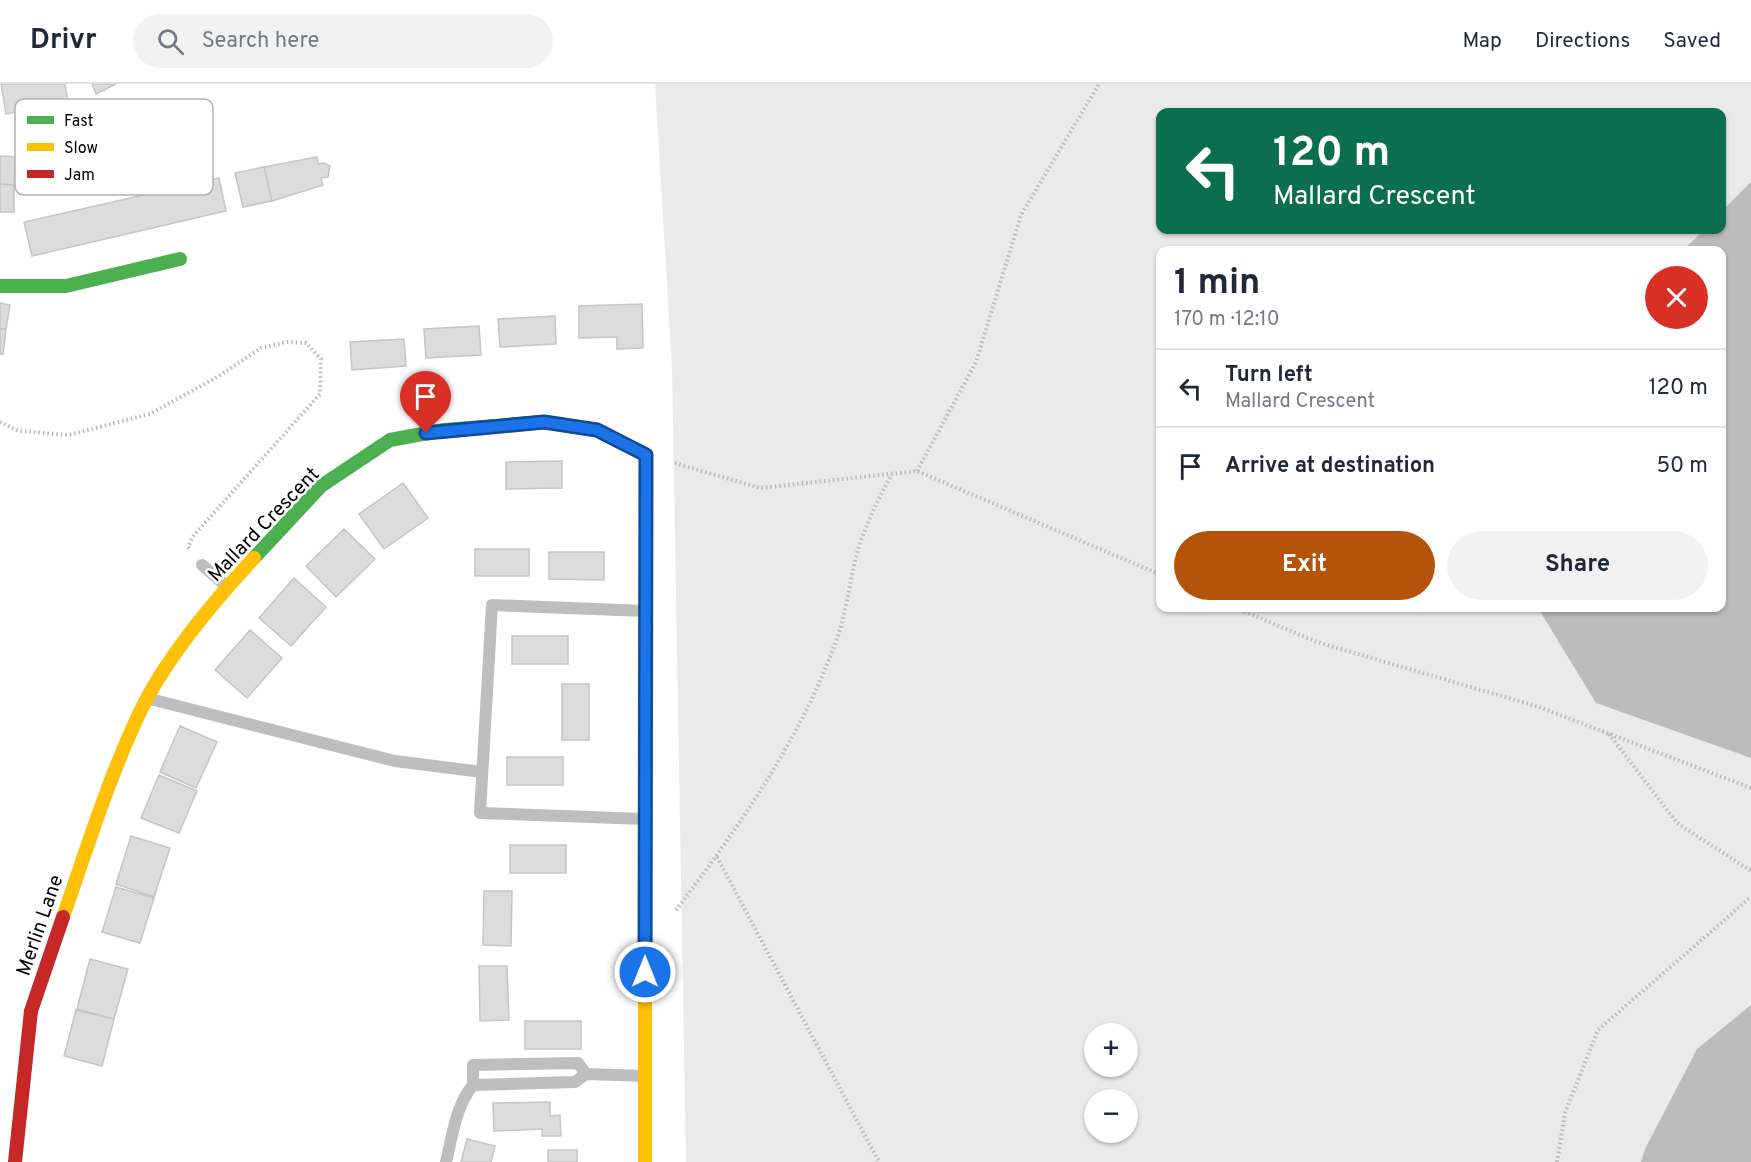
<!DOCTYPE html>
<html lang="en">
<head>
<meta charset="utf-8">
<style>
  :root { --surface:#fff; --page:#f2f2f3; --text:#1f2937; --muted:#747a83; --line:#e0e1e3; --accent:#b45309 }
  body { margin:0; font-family:Overpass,sans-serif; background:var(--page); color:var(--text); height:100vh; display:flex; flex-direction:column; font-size:22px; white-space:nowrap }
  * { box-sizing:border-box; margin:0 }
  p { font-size:20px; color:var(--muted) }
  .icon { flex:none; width:33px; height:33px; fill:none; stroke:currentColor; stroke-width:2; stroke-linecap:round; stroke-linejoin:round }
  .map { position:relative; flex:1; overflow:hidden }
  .sheet { position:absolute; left:1156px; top:162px; width:570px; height:366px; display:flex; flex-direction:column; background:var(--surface); border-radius:12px; box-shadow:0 2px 4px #0004 }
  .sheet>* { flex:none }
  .guide { position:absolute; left:1156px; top:24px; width:570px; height:126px; border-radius:12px; box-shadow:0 2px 4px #0004; background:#0b6e4f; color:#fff; overflow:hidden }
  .buttons { position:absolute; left:1084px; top:939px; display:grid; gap:12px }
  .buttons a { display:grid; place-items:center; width:54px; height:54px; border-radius:50%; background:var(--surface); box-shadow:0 2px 4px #0004; font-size:30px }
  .pin { position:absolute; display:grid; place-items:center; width:51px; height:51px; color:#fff; margin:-62px -26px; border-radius:50% 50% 50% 0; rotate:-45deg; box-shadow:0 0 6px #0007 }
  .pin .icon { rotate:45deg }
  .me { position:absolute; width:66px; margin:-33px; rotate:0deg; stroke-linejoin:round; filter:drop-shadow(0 0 4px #0008) }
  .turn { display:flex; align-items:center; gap:21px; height:126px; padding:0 18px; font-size:27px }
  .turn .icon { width:78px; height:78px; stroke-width:2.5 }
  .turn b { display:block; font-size:42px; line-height:51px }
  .round { display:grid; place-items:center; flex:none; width:63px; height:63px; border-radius:32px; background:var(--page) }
  .headline { display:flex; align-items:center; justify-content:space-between; height:102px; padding:0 18px }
  h1 { font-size:36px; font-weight:700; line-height:45px }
  .primary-button { display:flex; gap:12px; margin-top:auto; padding:12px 18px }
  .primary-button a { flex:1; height:69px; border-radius:36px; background:var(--accent); color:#fff; font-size:24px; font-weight:700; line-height:69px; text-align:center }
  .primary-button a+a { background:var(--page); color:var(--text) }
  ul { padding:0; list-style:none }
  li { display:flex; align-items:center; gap:18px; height:78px; padding:0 18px; border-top:2px solid var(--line) }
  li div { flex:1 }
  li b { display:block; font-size:22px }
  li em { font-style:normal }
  header { display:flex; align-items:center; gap:36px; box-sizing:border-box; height:84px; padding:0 30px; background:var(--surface); border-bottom:2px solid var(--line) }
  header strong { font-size:28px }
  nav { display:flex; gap:33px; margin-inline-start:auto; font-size:21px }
  .search { width:420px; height:54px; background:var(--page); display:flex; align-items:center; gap:15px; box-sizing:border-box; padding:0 21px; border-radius:33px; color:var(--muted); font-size:22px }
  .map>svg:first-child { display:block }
</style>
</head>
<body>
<header>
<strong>Drivr</strong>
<div class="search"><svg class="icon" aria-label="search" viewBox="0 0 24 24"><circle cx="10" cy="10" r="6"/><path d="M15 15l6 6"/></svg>Search here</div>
<nav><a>Map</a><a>Directions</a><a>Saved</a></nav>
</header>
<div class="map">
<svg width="1751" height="1078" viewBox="0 0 1751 1078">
  <rect width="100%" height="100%" fill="#fff"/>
  <path fill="#eaeaea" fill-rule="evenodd" d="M655,0H1751V1078H686L672,283ZM1161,28H1722V146H1161ZM1161,166H1722V524H1161ZM1095,950H1128V982H1095ZM1095,1016H1128V1048H1095Z"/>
  <path fill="#bcbcbc" d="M1751,98V674L1596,619L1538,524H1722V166H1683L1704,146H1722V127Z
    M1751,921V1078H1641L1645,1065L1697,965Z"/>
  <path fill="#dcdcdc" stroke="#c5c5c5" stroke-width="1.5" d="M1,0H65L68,19L6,30Z
    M92,0H116L96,10Z
    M0,72L15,73L14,101L0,100Z
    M317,73L318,80L324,79L330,82L328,93L321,94L323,101L272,117L264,83Z
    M264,83L272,117L243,123L235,89Z
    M219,94L226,127L32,172L24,138Z
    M0,100L14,101V128H0Z
    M0,219L10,221L6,245H0Z
    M642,220L643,264L617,265V253L579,254V222Z
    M555,232L556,260L500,263L498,235Z
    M479,242L481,271L426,274L424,245Z
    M0,245H6L3,270H0Z
    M404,255L406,282L352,286L350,258Z
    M562,377V404L506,405V378Z
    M403,399L428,434L384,465L359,430Z
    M344,445L375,475L336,513L306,482Z
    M475,465H529V492H475Z
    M549,468H604V496L549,495Z
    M294,494L326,523L291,562L259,534Z
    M250,546L282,574L247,614L215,586Z
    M512,552H568V580H512Z
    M562,600H589V656H562Z
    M180,642L217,658L196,704L160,688Z
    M507,673H563V701H507Z
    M159,691L197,707L179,749L141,734Z
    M131,752L170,764L154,813L116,800Z
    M510,761H566V789H510Z
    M116,803L154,814L140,859L102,848Z
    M484,807H512L511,862L483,861Z
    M90,875L128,885L114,935L77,925Z
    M479,882H507L509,936L480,937Z
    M76,926L114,935L102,982L64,972Z
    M525,937H581V965H525Z
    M550,1018V1032L560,1031L561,1052H542V1045L494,1047L493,1019Z
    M467,1055L495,1062L491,1078H461Z
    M548,1066H577V1078H548Z"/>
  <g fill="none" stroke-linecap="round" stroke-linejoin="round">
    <path stroke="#b8b8b8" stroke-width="4" stroke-dasharray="1.5 3" stroke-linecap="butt" d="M0,338L19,347L68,351L150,330L219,292L261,264L287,258L306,259L321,275L320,310L194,451L188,463L191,466
      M675,379L760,404L917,387L1161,491
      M917,387L976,278L1021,131L1099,0
      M1236,524L1317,558L1539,623L1751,704
      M1609,650L1677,739L1751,787
      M717,773L879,1078
      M676,826C737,746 802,653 836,557C846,531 849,501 856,473C864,444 877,417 892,390
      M1557,1078L1565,1029L1598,946L1751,813"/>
    <path stroke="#bebebe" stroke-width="12" d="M202,481L226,502
      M150,615L395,677L482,688
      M644,735L480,729L492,521L645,527
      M473,1001V981L578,979L586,990
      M446,1078C452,1053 456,1021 473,1001L575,998L586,990L644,992"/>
    <path stroke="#4caf50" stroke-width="14" d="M0,202H66L180,175
      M254,474L321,402L390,356L444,346L508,341
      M645,774L646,459"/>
    <path stroke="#ffc107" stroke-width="14" d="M63,833C87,764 109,693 140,628C165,575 215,516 254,474
      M645,1078V774"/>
    <path stroke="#c62828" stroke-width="14" d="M508,341L544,338L597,346L646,371V459
      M15,1078L31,927L63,833"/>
  </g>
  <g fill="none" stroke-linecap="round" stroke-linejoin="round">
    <defs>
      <path id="route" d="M426,349L544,338L597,346L646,371L645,888"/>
    </defs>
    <use href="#route" stroke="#114b97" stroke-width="15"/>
    <use href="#route" stroke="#1a73e8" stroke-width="10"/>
  </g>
  <g text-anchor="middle" stroke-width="5" stroke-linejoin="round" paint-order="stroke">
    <g font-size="20" fill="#000" stroke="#fff">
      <text transform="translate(263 440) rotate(-46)" y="7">Mallard Crescent</text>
      <text transform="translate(39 841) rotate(-71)" y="7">Merlin Lane</text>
    </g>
  </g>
  <rect x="15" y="15" width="198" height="96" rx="9" fill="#fff" stroke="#b2b2b2" stroke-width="1.5"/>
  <rect x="27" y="32" width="27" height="8" fill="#4caf50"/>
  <rect x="27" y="59" width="27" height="8" fill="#ffc107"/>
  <rect x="27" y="86" width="27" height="8" fill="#c62828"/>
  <g font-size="16" fill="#000">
    <text x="64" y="42">Fast</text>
    <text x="64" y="69">Slow</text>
    <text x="64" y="96">Jam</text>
  </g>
</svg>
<div class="buttons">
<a>+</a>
<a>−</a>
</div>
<div class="pin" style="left:426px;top:349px;background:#d93025"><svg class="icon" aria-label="arrive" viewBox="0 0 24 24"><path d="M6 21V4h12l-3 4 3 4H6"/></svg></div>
<svg class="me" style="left:645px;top:888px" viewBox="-20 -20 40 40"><circle r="17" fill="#1a73e8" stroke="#fff" stroke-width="3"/><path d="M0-11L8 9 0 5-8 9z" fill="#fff"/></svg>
<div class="guide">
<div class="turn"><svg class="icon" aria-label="left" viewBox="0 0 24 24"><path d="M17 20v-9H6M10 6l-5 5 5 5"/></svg><div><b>120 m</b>Mallard Crescent</div></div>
</div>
<section class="sheet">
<div class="headline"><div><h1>1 min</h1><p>170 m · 12:10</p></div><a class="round" style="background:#d93025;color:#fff"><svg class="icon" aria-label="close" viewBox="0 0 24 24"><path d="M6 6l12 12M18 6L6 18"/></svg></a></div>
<ul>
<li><svg class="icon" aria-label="left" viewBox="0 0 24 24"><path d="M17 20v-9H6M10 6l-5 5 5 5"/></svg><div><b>Turn left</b><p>Mallard Crescent</p></div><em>120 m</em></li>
<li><svg class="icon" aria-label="arrive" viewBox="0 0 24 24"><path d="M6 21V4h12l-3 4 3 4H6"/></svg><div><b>Arrive at destination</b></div><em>50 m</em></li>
</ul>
<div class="primary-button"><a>Exit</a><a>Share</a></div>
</section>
</div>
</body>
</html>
